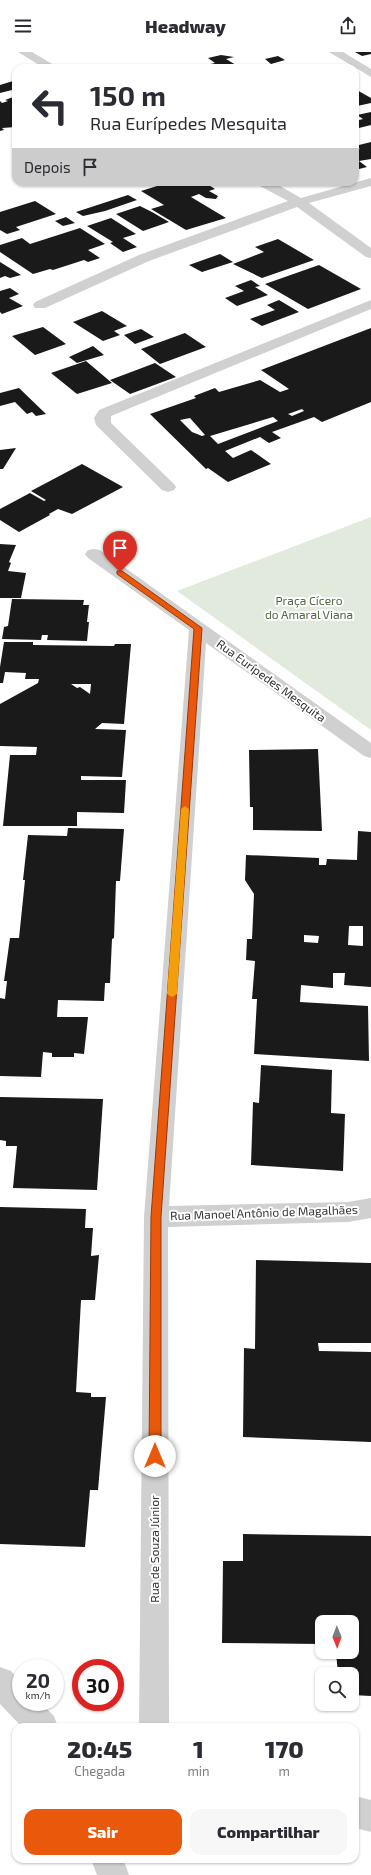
<!DOCTYPE html>
<html lang="pt">
<head>
<meta charset="utf-8">
<style>
  :root { --surface:#fff; --page:#f7f7f7; --text:#2b2b33; --muted:#7c7c81; --accent:#ea580c }
  body { margin:0; font-family:"Exo 2",sans-serif; background:var(--page); color:var(--text); height:100vh; display:flex; flex-direction:column; font-size:15px; white-space:nowrap }
  * { box-sizing:border-box; margin:0 }
  p { font-size:13px; color:var(--muted) }
  .icon { flex:none; width:22px; height:22px; fill:none; stroke:currentColor; stroke-width:2; stroke-linecap:round; stroke-linejoin:round }
  .map { position:relative; flex:1; overflow:hidden }
  .sheet { position:absolute; left:12px; top:1671px; width:347px; height:140px; display:flex; flex-direction:column; background:var(--surface); border-radius:12px; box-shadow:0 1px 3px #0004 }
  .sheet>* { flex:none }
  .guide { position:absolute; left:12px; top:12px; width:347px; height:122px; border-radius:12px; box-shadow:0 1px 3px #0004; background:#fff; color:var(--text); overflow:hidden }
  .needle { width:26px; rotate:179deg }
  .tools { position:absolute; left:315px; top:1563px; display:grid; gap:8px }
  .tools a { display:grid; place-items:center; width:44px; height:44px; border-radius:8px; background:var(--surface); box-shadow:0 1px 3px #0004; font-size:20px }
  .speed { position:absolute; left:12px; top:1607px; display:flex; gap:8px; font-size:20px; font-weight:700; text-align:center }
  .speed>* { display:grid; place-content:center; width:52px; height:52px; border-radius:50%; background:var(--surface); box-shadow:0 1px 3px #0004; line-height:1 }
  .speed small { font-size:10px; font-weight:400 }
  .speed .limit { border:6px solid #d22; background:#fff; color:#111 }
  .pin { position:absolute; display:grid; place-items:center; width:34px; height:34px; color:#fff; margin:-41px -17px; border-radius:50% 50% 50% 0; rotate:-45deg; box-shadow:0 0 4px #0007 }
  .pin .icon { rotate:45deg }
  .me { position:absolute; width:44px; margin:-22px; rotate:0deg; stroke-linejoin:round; filter:drop-shadow(0 0 3px #0008) }
  .turn { display:flex; align-items:center; gap:14px; height:84px; padding:0 12px; font-size:18px }
  .turn .icon { width:52px; height:52px; stroke-width:2.5 }
  .turn b { display:block; font-size:28px; line-height:34px }
  .then { display:flex; align-items:center; height:38px; padding:0 12px; background:#0003; gap:8px; font-size:15px }
  .eta { display:flex; justify-content:space-evenly; align-items:center; height:68px; text-align:center }
  .eta b { font-size:24px; font-weight:800; line-height:28px }
  .action { display:flex; gap:8px; margin-top:auto; padding:8px 12px }
  .action a { flex:1; height:46px; border-radius:12px; background:var(--accent); color:#fff; font-size:16px; font-weight:800; line-height:46px; text-align:center }
  .action a+a { background:var(--page); color:var(--text) }
  header { display:flex; justify-content:space-between; align-items:center; height:52px; padding:0 12px; background:var(--surface); font-size:18px; font-weight:800 }
  .map>svg:first-child { display:block }
</style>
</head>
<body>
<header><svg class="icon" aria-label="menu" viewBox="0 0 24 24"><path d="M4 6h16M4 12h16M4 18h16"/></svg>Headway<svg class="icon" aria-label="share" viewBox="0 0 24 24"><path d="M12 15V3M7 8l5-5 5 5M5 13v7h14v-7"/></svg></header>
<div class="map">
<svg width="371" height="1823" viewBox="0 0 371 1823">
  <rect width="100%" height="100%" fill="#fff"/>
  <path fill="#e2e9dd" d="M371,465V678L177,539Z"/>
  <path fill="#1a1a1a" fill-rule="evenodd" d="M355,0H371V2L362,4Z
    M221,3L234,5L226,7L241,16L197,15L215,11L208,6Z
    M278,4L285,8L271,12L265,7Z
    M13,29L16,31V37L0,41V33Z
    M355,37L371,46V51L357,54L355,53Z
    M16,44V75L2,76L4,78L0,79V49L2,51L8,49L5,48Z
    M371,60V73L355,77V69L363,67L357,63Z
    M371,90V107L359,109L367,115L355,118V98L360,97L355,94Z
    M170,130H204L215,137L209,139L218,144L216,147L206,146L199,142L191,145L226,166L186,178L151,157L164,153L141,139Z
    M128,143L137,148L105,159L83,164L76,160Z
    M35,149L56,162L16,175L20,178L7,182L0,178V160Z
    M140,154L152,160L169,170L143,179L116,162Z
    M66,165L75,171L63,174L55,169Z
    M111,166L136,182L123,186L137,195L123,200L110,191L113,190L87,174Z
    M80,176L105,192L88,198L100,206L88,210L84,208L53,218L50,217L33,222L0,200V193L22,186L30,192Z
    M278,187L314,208L262,226L233,212L264,200L255,195Z
    M220,202L233,210L202,220L189,213Z
    M0,210L21,223L10,226L5,224L0,226Z
    M319,213L361,237L308,257L265,232Z
    M251,228L260,234L255,235L268,243L237,254L225,246L244,239L235,234Z
    M10,236L19,242L9,246L23,254L2,262L0,260V239Z
    M279,248L299,260L262,274L250,267L275,258L267,253Z
    M102,259L127,274L114,279L120,283L103,289L73,270Z
    M43,275L66,292L35,303L12,284Z
    M371,276V350L322,370L314,365L272,380L281,386L269,391L260,385L225,399L233,406L251,398L271,412L228,430L208,416L206,417L150,362L196,346L194,344L215,336L219,340L260,328L280,340L289,337L261,318ZM302,357L304,359L292,364L288,362ZM273,365L278,369L218,392L210,384ZM190,366L205,383L202,384L192,380L180,368Z
    M141,277L154,285L135,292L124,283Z
    M185,281L206,295L160,312L141,297Z
    M93,294L104,303L77,311L69,305Z
    M86,309L112,331L77,342L51,321Z
    M155,311L176,325L130,342L110,328Z
    M19,336L46,362L36,364L32,360L27,362L15,350L0,354V341Z
    M16,396L3,417H0V398Z
    M82,412L123,435L72,462L58,457L49,462L50,463L19,480L0,468V457L30,441L44,449L46,448L31,439Z
    M0,492L16,493L9,510L11,511L8,519L26,521L21,546H0Z
    M12,547L84,548L83,553H89L87,570H89L87,589L47,588L48,583H42L41,588L2,587L4,575L8,574Z
    M4,590H33V593L114,594L115,592H131L124,672L102,671L95,677L126,678L122,725L81,724V728H126L124,761L77,760V774H3L10,703H36L37,695L0,694V652L38,631L39,627H25L26,621L5,620L3,631H0V615ZM71,632H91L90,642L80,635L77,636Z
    M318,697L322,779L253,778V755H250L249,698Z
    M68,776L124,777L120,829H116L114,886L112,887L110,931H105L104,949L58,948L57,965H88L84,1002L74,1001V1005H52V1001L43,1000L41,1025L0,1024V946L5,947L7,929H4L10,886H19L25,828H23L28,783L67,784Z
    M358,779L371,780V935L344,933L345,921H333V936L301,933L300,950L368,954L369,1009L254,1002L257,947H252L255,909L246,908L247,887H252L254,842L245,828L246,803L319,806V813H326L327,807L357,808ZM349,874H363V894L348,893ZM304,883L319,884L318,891L304,890Z
    M261,1013L332,1018L331,1061L345,1062L343,1119L251,1113L253,1050L259,1051Z
    M0,1045L103,1047L97,1138L13,1136L17,1094H6V1089L0,1088Z
    M0,1155L86,1157L85,1176H93L91,1204L99,1203L95,1248H81L76,1340L91,1341V1345H106L98,1438H90L85,1495L0,1492Z
    M256,1208L371,1211V1291H318L319,1299L371,1300V1390L243,1385L244,1296L255,1297Z
    M243,1482L371,1484V1644L352,1643V1622H338L336,1600H352V1570H322V1592L222,1591L223,1509H243Z"/>
  <g fill="none" stroke-linecap="round" stroke-linejoin="round">
    <path fill="#d0d0d0" fill-rule="evenodd" d="M18,0H32L59,16H44Z
      M329,0H343L371,17V25Z
      M371,126V134L309,151L371,196V206L366,205L297,155L149,209L45,256H35L33,253L35,250L139,203L288,149L258,133L257,130H273L301,146Z
      M371,248V257L111,364V371L174,432L176,435L174,438L168,440L162,438L96,373L94,366L99,358Z
      M94,497L100,498L371,691V706L364,704L206,591L169,1154L348,1150L371,1146V1166L348,1170L168,1175L169,1675H139L144,1165L189,578L88,506L85,502L88,498Z
      M0,1615L11,1619L21,1630V1650H40L54,1664L58,1675H22L0,1652Z
      M355,1744L371,1748V1780L355,1776Z
      M91,1807H123L129,1823H97Z"/>
  </g>
  <path fill="#ea580c" stroke="#983908" d="M117,519H122L202,576L161,1165V1404L159,1408L155,1409L151,1408L149,1404L151,1165L194,577L117,522Z"/>
  <path fill="#f59e0b" d="M185,754L189,757L177,942L172,945L167,942L181,757Z"/>
  <g text-anchor="middle" stroke-width="4" stroke-linejoin="round" paint-order="stroke">
    <g font-size="12" fill="#536b43" stroke="#fff">
      <text x="309" y="553">Praça Cícero<tspan x="309" dy="14">do Amaral Viana</tspan></text>
    </g>
    <g font-size="12" fill="#333" stroke="#fff">
      <text transform="translate(271 629) rotate(36)" y="4">Rua Eurípedes Mesquita</text>
      <text transform="translate(264 1161) rotate(-2)" y="4">Rua Manoel Antônio de Magalhães</text>
      <text transform="translate(155 1497) rotate(-90)" y="4">Rua de Souza Júnior</text>
    </g>
  </g>
</svg>
<div class="tools">
<a><svg class="needle" viewBox="-14 -14 28 28"><path d="M0-13l5 13h-10z" fill="#e53935"/><path d="M0 13l5-13h-10z" fill="#7c7c81"/></svg></a>
<a><svg class="icon" aria-label="search" viewBox="0 0 24 24"><circle cx="10" cy="10" r="6"/><path d="M15 15l6 6"/></svg></a>
</div>
<div class="speed"><div>20<small>km/h</small></div><div class="limit">30</div></div>
<div class="pin" style="left:120px;top:520px;background:#d93025"><svg class="icon" aria-label="arrive" viewBox="0 0 24 24"><path d="M6 21V4h12l-3 4 3 4H6"/></svg></div>
<svg class="me" style="left:155px;top:1404px" viewBox="-20 -20 40 40"><circle r="19" fill="#fff"/><path d="M0-13L10 11 0 6-10 11z" fill="#ea580c"/></svg>
<div class="guide">
<div class="turn"><svg class="icon" aria-label="left" viewBox="0 0 24 24"><path d="M17 20v-9H6M10 6l-5 5 5 5"/></svg><div><b>150 m</b>Rua Eurípedes Mesquita</div></div>
<div class="then">Depois<svg class="icon" aria-label="arrive" viewBox="0 0 24 24"><path d="M6 21V4h12l-3 4 3 4H6"/></svg></div>
</div>
<section class="sheet">
<div class="eta">
<div><b>20:45</b><p>Chegada</p></div>
<div><b>1</b><p>min</p></div>
<div><b>170</b><p>m</p></div>
</div>
<div class="action"><a>Sair</a><a>Compartilhar</a></div>
</section>
</div>
</body>
</html>
